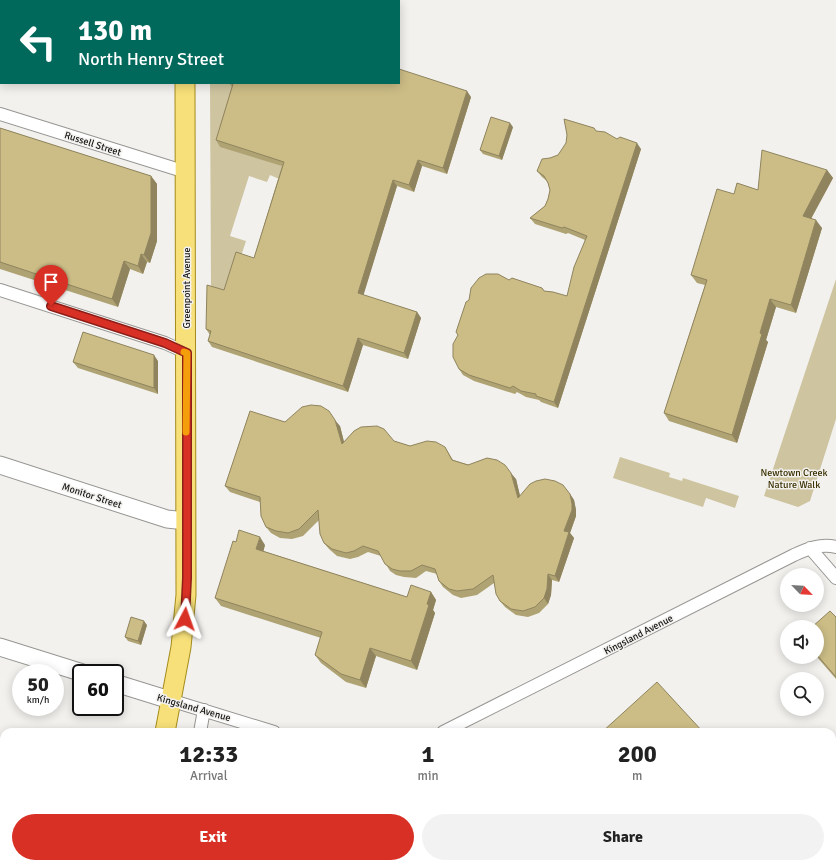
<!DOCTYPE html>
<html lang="en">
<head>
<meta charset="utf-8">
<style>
  :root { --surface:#fff; --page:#f2f2f2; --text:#222; --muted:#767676; --accent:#d93025 }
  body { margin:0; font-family:Signika,sans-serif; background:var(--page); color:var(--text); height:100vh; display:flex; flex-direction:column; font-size:15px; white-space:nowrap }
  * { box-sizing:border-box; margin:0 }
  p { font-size:13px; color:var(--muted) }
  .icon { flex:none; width:22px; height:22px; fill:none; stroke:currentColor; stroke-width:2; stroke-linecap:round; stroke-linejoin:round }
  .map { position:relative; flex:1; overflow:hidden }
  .panel { position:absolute; left:0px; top:728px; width:836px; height:140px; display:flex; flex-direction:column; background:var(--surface); border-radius:12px 12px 0 0; box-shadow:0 2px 10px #0003 }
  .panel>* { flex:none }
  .banner { position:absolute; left:0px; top:0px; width:400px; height:84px; box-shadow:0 2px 10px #0003; background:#00695c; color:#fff; overflow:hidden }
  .needle { width:26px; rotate:115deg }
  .fabs { position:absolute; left:780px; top:568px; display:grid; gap:8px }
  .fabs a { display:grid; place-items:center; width:44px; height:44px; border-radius:50%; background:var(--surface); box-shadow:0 2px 10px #0003; font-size:20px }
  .speed { position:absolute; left:12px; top:664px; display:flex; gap:8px; font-size:20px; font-weight:700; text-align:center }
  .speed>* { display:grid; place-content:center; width:52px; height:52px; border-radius:50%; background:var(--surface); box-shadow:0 2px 10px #0003; line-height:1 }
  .speed small { font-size:10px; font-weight:400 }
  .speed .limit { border:2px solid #111; border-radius:6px; background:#fff; color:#111 }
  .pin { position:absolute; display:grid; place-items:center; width:34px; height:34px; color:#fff; margin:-41px -17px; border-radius:50% 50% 50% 0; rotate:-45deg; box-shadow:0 0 4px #0007 }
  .pin .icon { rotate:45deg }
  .me { position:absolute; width:44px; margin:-22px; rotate:4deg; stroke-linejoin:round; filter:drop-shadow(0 0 3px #0008) }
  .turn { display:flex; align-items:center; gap:14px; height:84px; padding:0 12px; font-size:18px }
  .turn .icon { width:52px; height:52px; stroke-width:2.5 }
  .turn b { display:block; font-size:28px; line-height:34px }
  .eta { display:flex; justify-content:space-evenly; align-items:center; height:68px; text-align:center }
  .eta b { font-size:24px; font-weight:800; line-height:28px }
  .action { display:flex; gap:8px; margin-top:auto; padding:8px 12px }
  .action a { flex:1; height:46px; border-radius:24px; background:var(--accent); color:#fff; font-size:16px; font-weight:800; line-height:46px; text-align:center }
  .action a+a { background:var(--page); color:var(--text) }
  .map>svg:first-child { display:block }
</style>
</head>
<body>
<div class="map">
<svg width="836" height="868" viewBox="0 0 836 868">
  <rect width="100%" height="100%" fill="#f2f1ee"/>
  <path fill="#cec4a0" d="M210,83H235L288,168L284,181L270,175L267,182L249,176L230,236L246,241L228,296L211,291Z
    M836,279V419L810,501L798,507L764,496Z
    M620,457L670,473L669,477L682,481L683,478L739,496L735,508L706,498L703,507L613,478Z"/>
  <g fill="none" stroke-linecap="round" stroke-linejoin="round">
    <defs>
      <path id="minor" d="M0,114L186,172
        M0,290L165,343L187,353
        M810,548L836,578
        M173,701L274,732
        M200,732L204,710
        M443,732L794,555C807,549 821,543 836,547
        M200,864V868"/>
      <path id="secondary" d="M0,465L167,519L186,521
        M0,647L83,673
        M115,683L173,701"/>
      <path id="primary" d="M185,1V0
        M165,732L181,647L186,595L185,83
        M133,868L134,864"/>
    </defs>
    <use href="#minor" stroke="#979693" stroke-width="14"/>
    <use href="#secondary" stroke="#979693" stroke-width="19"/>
    <use href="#primary" stroke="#a58c1c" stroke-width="21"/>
    <use href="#minor" stroke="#fff" stroke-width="12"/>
    <use href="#secondary" stroke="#fff" stroke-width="17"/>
    <use href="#primary" stroke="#f7e079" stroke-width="19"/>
  </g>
  <path fill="#afa373" d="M229,83H399L471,97L447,174L422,166L414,192L397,186L363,295L417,312L421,318L408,359L363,345L348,392L212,347L208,341L210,335L206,329L224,290L254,258L282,166L220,147L216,140L232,87Z
    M513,127L502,160L483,154L480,150Z
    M0,128L151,176L157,184V241L150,263L147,262L143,274L130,269L118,307L0,269Z
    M594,128L596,132L641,149L558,408L541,402L539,400L526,397L517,392L515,394L474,381L463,375L459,369L509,280L542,288L544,291L567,296L585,240L568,233L566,234L535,224L530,218L545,206L548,199L550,190L548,183L547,181L542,177L537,171L550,158L558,155Z
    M827,170L833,178L811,219L822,228L796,313L776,307L766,340L768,342L737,443L669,421L664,413L705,285L697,283L691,275L758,190Z
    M158,361V394L78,368L73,362Z
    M285,422L340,426L344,442L394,441L410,446L445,447L453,460L516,479L520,496L570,494L574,500L576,510V516L570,533L574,538L559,582L552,580L551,595L548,604L539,613L528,617L516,615L505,607L500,601L494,583L477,595L461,598L453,595L443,587L439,581L437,574L426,571L416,578L404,577L396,575L390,571L381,556L368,552L358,557L350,559L337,556L329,549L324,543L319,520L303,536L292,539L280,538L271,533L266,527L260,502L230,492L225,486Z
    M265,545L263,551L407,597L431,592L436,600L433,610L435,613L417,670L376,656L366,688L346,682L321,663L315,655L321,638L221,606L215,598Z
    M836,617V679L817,657V627Z
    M147,625L141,645L128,641L125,637Z
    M335,864H418L421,868H338Z"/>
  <path fill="#8f845e" d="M90,0H97L96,1H90Z
    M1,44V63L0,66V47Z
    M467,91L471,97L447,174L443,168Z
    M510,123L513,127L502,160L499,156Z
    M637,143L641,149L558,408L554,402Z
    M418,160L422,166L414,192L409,185Z
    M827,170L833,178L808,224L803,216Z
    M151,176L157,184V241L150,263L144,255Z
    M393,180L397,186L362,300L358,293Z
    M816,220L822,228L796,313L791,305Z
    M141,254L147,262L143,274L138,266Z
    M124,261L130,269L118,307L112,299Z
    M770,299L776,307L766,340L768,342L737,443L732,435L760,333Z
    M417,312L421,318L408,359L404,353Z
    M358,338L363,345L348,392L343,386Z
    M154,355L158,361V394L154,388Z
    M335,420L340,426L346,450L342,444Z
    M511,473L516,479L522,504L518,498Z
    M570,494L574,500L576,510V516L570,533L574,538L559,582L555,576L564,531Z
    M260,537L265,545L262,557L256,549Z
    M548,574L552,580L551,595L548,604L544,598Z
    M431,592L436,600L433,610L435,613L417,670L411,661L427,604Z
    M144,621L147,625L141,645L138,641Z
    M370,648L376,656L366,688L360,680Z
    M51,864H57V868H51Z
    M183,864H184L187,868H183Z
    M310,864H316V868H310Z
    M417,864H418L421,868H417Z
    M509,864H511L510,868H509Z"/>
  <path fill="#ccbd86" stroke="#8f845e" d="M0,0H90V1H1V44L0,47Z
    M399,69L467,91L443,168L418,160L409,185L393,180L358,293L417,312L404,353L358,338L343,386L208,341L211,331L206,329L207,285L224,290L236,252L254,258L284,162L216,140L233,84L231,83H399Z
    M491,117L510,123L499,156L480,150Z
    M564,119L594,128L596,131L605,132L617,139L620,137L637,143L554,402L536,396V394L521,391L513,386L510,388L469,375L459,369L453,357V344L458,335L456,332L466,302L469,300L471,288L479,278L486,274H498L509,280L512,278L542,288L544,291L553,292L567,296L574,267L587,236L564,227L562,228L530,218L545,206L548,199L550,190L548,183L544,176L537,171L542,159L550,158L558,155L566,143L567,135Z
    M0,128L151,176V233L144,255L141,254L138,266L124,261L112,299L0,262Z
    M762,150L827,170L803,216L816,220L791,305L770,299L760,333L762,334L732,435L664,413L707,280L691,275L717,189L734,194L737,183L758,190Z
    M83,332L154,355V388L73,362Z
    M311,405L321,406L329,411L335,420L342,444L354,431L361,427L377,426L384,429L394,441L410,446L427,441L436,442L445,447L452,460L468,465L487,458L497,460L505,465L511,473L518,498L530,484L536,481L545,479L555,481L563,485L570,494L572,504V510L564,531L569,532L555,576L548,574L547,589L544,598L535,607L523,611L511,609L500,601L496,594L493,575L473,589L457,591L449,589L439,581L435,569L422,565L411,571H400L392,569L385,564L378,551L363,546L354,551L346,553L332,549L324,543L320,534L318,510L299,529L288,533L276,531L266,527L261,516L260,497L225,486L250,411L285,422L302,407Z
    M239,530L260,537L256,549L407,597L411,585L431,592L427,604L429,605L411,661L370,648L360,680L341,674L315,655L322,632L215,598L233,541L236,542Z
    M830,611L836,617V677L817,655V627H812Z
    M131,617L144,621L138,641L125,637Z
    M657,682L703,732H602Z
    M0,798H4V864H51V868H0Z
    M168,864H183V868H168Z
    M208,864H310V868H208Z
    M354,864H417V868H354Z
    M476,864H509V868H475Z
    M606,864H822L826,868H606L608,867Z"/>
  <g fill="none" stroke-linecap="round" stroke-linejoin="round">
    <defs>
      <path id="route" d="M51,306L165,343L187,353V578L185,619"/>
    </defs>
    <use href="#route" stroke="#8d1f18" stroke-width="10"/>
    <use href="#route" stroke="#d93025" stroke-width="7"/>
    <path stroke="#f59e0b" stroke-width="7" d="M184,352L187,353L186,432"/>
  </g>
  <g text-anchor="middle" stroke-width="3" stroke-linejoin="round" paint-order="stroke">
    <g font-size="10" fill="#171615" stroke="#f2f1ee">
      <text transform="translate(93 143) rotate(18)" y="4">Russell Street</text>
      <text transform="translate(186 288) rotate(-90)" y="4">Greenpoint Avenue</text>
      <text transform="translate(92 495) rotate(18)" y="4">Monitor Street</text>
      <text transform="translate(638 634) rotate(-27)" y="4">Kingsland Avenue</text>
      <text transform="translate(194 707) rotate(16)" y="4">Kingsland Avenue</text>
    </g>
    <g font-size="10" fill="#3b3002" stroke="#f2f1ee">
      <text x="794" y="476">Newtown Creek<tspan x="794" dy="12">Nature Walk</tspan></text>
    </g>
  </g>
</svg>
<div class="fabs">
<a><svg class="needle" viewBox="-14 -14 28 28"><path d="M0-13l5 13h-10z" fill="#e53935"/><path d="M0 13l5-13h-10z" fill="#767676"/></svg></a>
<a><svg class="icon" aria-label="sound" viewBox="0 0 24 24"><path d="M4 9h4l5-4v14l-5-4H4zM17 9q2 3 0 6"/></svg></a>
<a><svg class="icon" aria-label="search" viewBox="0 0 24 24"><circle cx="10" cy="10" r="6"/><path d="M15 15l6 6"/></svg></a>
</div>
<div class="speed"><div>50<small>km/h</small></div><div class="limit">60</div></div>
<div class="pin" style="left:51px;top:306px;background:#d93025"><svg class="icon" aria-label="arrive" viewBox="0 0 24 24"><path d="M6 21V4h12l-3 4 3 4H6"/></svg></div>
<svg class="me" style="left:185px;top:619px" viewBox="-20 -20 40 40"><path d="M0-17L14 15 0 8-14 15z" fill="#d93025" stroke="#fff" stroke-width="4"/></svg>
<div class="banner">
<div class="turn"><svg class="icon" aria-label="left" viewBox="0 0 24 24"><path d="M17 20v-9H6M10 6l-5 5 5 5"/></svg><div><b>130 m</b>North Henry Street</div></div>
</div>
<section class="panel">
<div class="eta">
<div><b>12:33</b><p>Arrival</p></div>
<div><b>1</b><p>min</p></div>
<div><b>200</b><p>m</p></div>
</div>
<div class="action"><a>Exit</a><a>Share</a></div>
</section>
</div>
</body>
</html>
